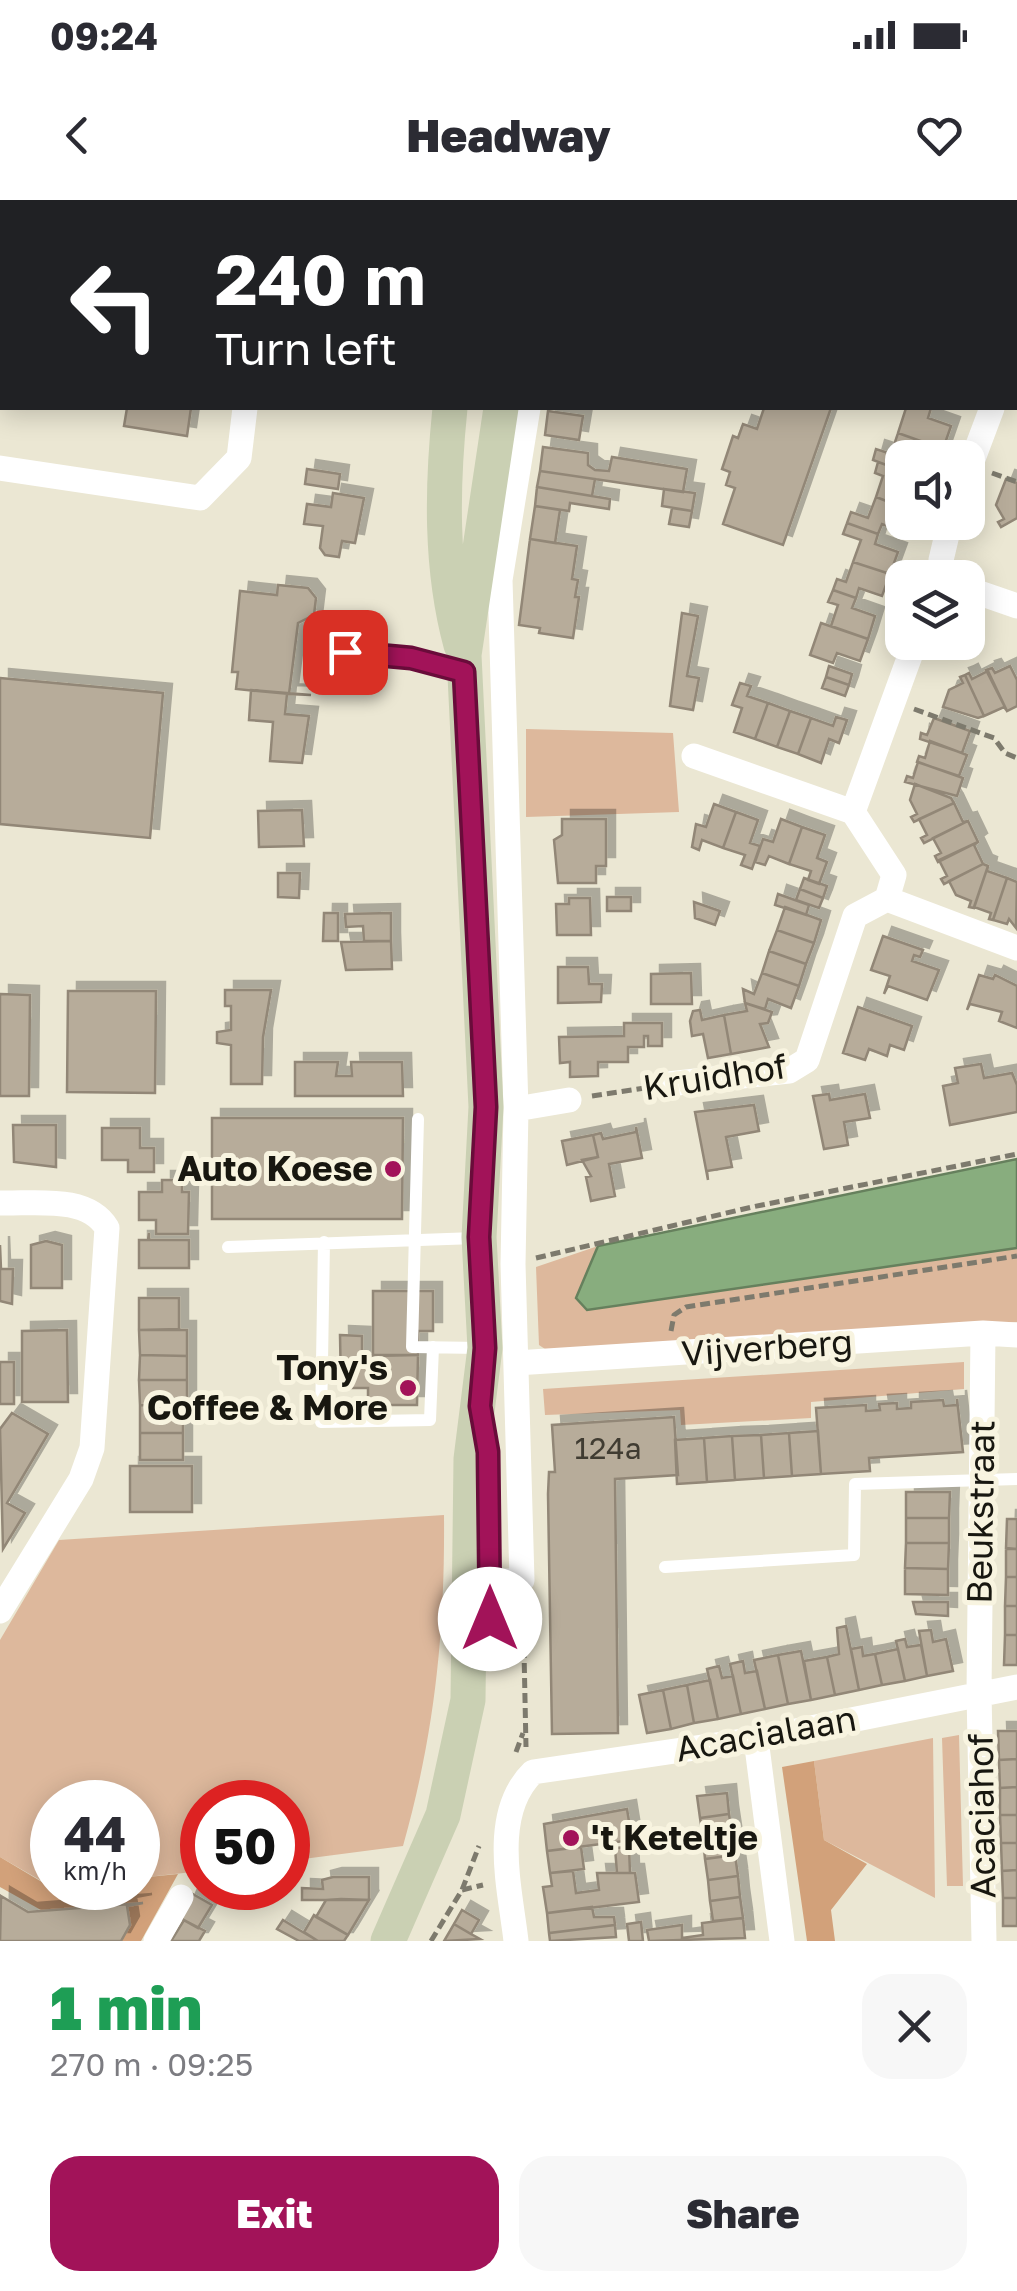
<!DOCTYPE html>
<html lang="en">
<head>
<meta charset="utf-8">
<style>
  :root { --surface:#fff; --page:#f7f7f7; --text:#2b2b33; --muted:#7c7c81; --accent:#a21359 }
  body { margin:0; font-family:"Golos Text",sans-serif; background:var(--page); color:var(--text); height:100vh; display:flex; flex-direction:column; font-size:38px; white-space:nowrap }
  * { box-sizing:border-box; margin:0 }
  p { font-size:32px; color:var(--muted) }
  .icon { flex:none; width:55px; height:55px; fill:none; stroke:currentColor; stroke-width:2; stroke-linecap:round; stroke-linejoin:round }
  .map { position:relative; height:1741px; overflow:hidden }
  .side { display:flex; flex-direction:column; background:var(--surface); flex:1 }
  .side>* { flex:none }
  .top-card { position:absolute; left:0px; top:0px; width:1018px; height:210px; box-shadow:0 5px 25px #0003; background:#202124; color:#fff; overflow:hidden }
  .fabs { position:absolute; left:885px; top:240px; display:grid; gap:20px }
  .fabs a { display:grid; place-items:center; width:100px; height:100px; border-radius:20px; background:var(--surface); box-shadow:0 5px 25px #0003; font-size:50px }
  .speed { position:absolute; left:30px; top:1580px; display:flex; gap:20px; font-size:50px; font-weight:700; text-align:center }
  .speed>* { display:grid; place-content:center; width:130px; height:130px; border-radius:50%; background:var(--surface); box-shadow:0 5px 25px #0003; line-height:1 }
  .speed small { font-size:25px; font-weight:400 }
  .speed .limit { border:15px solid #d22; background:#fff; color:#111 }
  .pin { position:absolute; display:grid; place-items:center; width:85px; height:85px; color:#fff; margin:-42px; border-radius:20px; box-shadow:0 5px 15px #0006 }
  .me { position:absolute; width:110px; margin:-55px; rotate:0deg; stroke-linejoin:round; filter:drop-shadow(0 0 8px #0008) }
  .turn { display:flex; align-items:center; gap:35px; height:210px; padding:0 50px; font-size:45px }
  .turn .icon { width:130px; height:130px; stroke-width:2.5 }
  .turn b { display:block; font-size:70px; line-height:85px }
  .round { display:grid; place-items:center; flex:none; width:105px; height:105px; border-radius:30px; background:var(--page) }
  .headline { display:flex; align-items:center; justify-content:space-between; height:170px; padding:0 50px }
  h1 { font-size:60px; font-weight:800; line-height:75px; color:#1e9e55 }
  .action { display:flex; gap:20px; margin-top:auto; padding:20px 50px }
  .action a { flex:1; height:115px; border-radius:30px; background:var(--accent); color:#fff; font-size:40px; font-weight:800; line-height:115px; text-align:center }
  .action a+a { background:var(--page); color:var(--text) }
  .status { display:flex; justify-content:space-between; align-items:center; height:70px; padding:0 50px; background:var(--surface); direction:ltr }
  .status svg { height:28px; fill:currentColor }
  header { display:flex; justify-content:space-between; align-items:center; height:130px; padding:0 50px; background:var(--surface); font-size:45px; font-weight:800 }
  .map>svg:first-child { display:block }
</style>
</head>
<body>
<div class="status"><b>09:24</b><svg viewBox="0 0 49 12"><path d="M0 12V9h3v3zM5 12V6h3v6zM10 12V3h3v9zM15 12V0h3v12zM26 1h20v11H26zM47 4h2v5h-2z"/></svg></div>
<header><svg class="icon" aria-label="back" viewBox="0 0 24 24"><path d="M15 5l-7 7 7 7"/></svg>Headway<svg class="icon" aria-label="heart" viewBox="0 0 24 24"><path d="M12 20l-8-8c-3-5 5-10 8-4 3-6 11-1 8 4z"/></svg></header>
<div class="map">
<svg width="1017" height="1741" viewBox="0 0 1017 1741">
  <defs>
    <filter id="shadow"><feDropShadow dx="9" dy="-9" stdDeviation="0" flood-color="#0004"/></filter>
  </defs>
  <rect width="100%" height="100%" fill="#ebe7d3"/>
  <path fill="#ddb89c" d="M526,529L673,533L679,612L526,617Z
    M598,1046L576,1098L1017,1048V1122L548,1151L539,1145L536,1067Z
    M964,1162V1189L811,1202V1218L681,1225L680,1210L545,1215L543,1189Z
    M444,1315C445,1433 435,1532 403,1646L288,1661V1602H202V1671L138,1678V1602H52V1687L0,1657V1440L59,1340Z
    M959,1535L963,1686H947L942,1538Z
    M933,1538L935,1698L824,1640L814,1561Z"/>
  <path fill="#d2a17a" d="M814,1561L824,1640L867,1664L831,1710L835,1741H807L782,1567Z
    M0,1657L52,1688H138V1678L178,1674L141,1741H96L0,1687Z"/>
  <path fill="#88ad7e" stroke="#66805d" stroke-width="2.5" d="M1017,959V1048L587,1110L576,1098L598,1046Z"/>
  <path fill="#b7ac9a" stroke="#928777" stroke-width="2.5" filter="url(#shadow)" d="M127,208H191L187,236L124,226Z
    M764,208H831L783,345L723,324L735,288L726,285L730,272L722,269L733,236L738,238L743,224L757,229Z
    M906,208H931L928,218L951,226L943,249L898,233Z
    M548,211L583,216L579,240L545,235Z
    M898,233L943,249L940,258H902V271L873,260L876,249L891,254Z
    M543,247L588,253V265L595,270L609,271L612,257L687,269L683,292L540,271Z
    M878,262L901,270L898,280L902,281V307L876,297L883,276L875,273Z
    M307,269L340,274L338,289L305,284Z
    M540,271L595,279L592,296L537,287Z
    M1006,279L1017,283V318L1001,327L998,322L1004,319L996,305Z
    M537,287L610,299L609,309L570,303L569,311L535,306Z
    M664,289L695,293L692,311L662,306Z
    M333,293L364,298L355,343L342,341L339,357L325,355L320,348L323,326L304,324L307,304L331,307Z
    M876,297L902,307V322H909L905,332L882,324L878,334L847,323L851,312L868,318Z
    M535,306L560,310L555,343L530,339Z
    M672,308L692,311L689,327L669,324Z
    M847,323L878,334L875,344L898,352L890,374L853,362L861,340L843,334Z
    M530,339L577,346L572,379L578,380L575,397H579L573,438L539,433L540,428L519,425Z
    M853,362L890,374L882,396L859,388L856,398L833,390L837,379L846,382Z
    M278,385L308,388L316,398L313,423L308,418L298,423L289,494L236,489L238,472H232L240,391L277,395Z
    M833,390L856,398L852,408L875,416L868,439L831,426L838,405L828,402Z
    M682,413L698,416L687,476L699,478L693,510L670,506Z
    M821,423L868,439L860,461L837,453L833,463L810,455Z
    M829,466L852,474L849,485L826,477Z
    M1010,466L1017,480V506L1007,511L986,470L992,468L995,473Z
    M988,471L1007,511L1004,507L984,516L965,475L969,473L972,479Z
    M965,475L984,516L978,518L943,507L949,490L963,483L960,477Z
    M826,477L849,485L845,496L822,488Z
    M0,478L163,493L150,638L0,624Z
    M740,483L751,486L747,496L768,503L755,539L734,532L742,508L732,505Z
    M251,490L311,495L287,494L285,514L309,516L302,563L270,561L273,522L249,520Z
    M768,503L790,511L777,547L755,539Z
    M790,511L811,518L798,554L777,547Z
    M836,517L847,520L839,543L829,539L821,563L798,554L811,518L833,526Z
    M934,518L970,531L962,553L920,539L921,533L927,535Z
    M930,541L967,555L959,576L917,562L919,556L925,558Z
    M918,562L963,578L957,596L905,582L907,576L913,578Z
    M915,584L951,598L954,603L914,622L911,617L917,614L910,600Z
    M954,603L963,622L968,621L924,643L921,638L927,635L919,619Z
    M714,604L736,612L723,648L702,640L699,650L692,647L696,624L706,627Z
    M302,610L304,646L259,647L258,611Z
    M736,612L758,620L750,643L760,646L752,669L741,665L745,655L723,648Z
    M562,619H606V666H596V683H558L554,640L562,635Z
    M781,619L802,627L789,664L769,656L765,665L755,662L763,639L773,642Z
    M968,621L978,642L938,662L935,656L941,653L933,638Z
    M802,627L825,635L817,658L827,662L819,684L808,680L811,671L789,664Z
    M978,642L974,645L983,664L944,684L941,679L947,676L939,660Z
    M983,664L988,666L974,708L969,707L971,701L956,695L949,681Z
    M988,666L987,671L1007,678L993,720L989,719L991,713L974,707Z
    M278,673H300L299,698L278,697Z
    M804,678L827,686L823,698L800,689Z
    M1007,678L1017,682L1016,728L1009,719L1007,724L993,720Z
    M800,689L823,698L819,708L796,700Z
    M778,694L809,705L806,715L775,705Z
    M607,697H631V711H607Z
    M569,698H590L591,735H557L556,704H569Z
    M694,702L720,711L715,725L695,718Z
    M785,707L821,720L814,743L777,730Z
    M324,713H338V741H323Z
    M391,713V741H364L363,726L346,727L345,714Z
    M777,730L814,743L806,764L769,751Z
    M883,736L923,750L920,757L914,755L912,761L939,770L927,800L888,786L884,794L890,776L871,770Z
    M391,741L392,769L346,770L341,742Z
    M769,751L806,764L799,786L762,773Z
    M558,767H588L589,784H602L601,802L558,803Z
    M691,773L692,804H651V774Z
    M762,773L799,786L791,808L768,799L765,809L745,803L743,789L754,794Z
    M979,775L993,779L995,775L1017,786V828L999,821L1002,812L970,804L967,810Z
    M225,790H271L263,837L262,884H231V845L217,843V832L231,830V806H225Z
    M68,791H156L155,893L67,892Z
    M0,794L30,795L29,896H0Z
    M745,803L772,812L768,823L760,824L769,847L731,854L724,815L747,811Z
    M858,807L912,826L904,850L890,845L887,856L869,849L865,860L843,853Z
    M700,810L702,820L724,815L731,854L708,858L703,834L692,836L690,821L693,811Z
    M624,823H662V846H648V836H644V847H628V862H598V876L570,877V862L560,863L559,837L624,836Z
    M295,862H338L336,876H352L351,862H402L403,896H295Z
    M981,864L984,878L1012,873L1017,885V912L950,925L943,886L958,883L955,868Z
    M829,894L830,900L865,894L870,918L844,922L848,945L824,949L813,896Z
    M754,905L759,931L726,937L732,967L707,971L708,980L695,912Z
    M212,918H403L402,1019H212Z
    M13,925H56V967L14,962Z
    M636,927L642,958L609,964L615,996L591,1001L586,977L591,976L582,960L598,957L593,935L601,933L603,939L636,932Z
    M102,928H140V948H154V972H128V960H102Z
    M593,935L598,957L567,965L562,941Z
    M162,980H182V992H189L188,1034H156V1020H139V992H162Z
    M149,1033V1040H189V1068H139V1040H148Z
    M46,1041L62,1045V1088H31V1045Z
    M0,1045L1,1069H13L12,1104L0,1101Z
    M373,1091H433V1131H418V1155L373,1156Z
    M139,1098H179V1129L139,1130Z
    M67,1130L68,1202H22V1131Z
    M139,1130H187V1156L140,1155Z
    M340,1135L362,1136V1155H418L417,1205H368V1188H341Z
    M140,1155L187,1156V1180H139Z
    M0,1162H14V1204H0Z
    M139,1180H187V1206L140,1205Z
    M957,1199L963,1252L869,1258L870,1271L821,1274L816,1208L866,1205V1211L880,1210L879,1204L897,1203V1209L911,1208V1202L943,1200L944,1206L957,1205Z
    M140,1205L183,1206V1233H140Z
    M12,1213L48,1234L7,1303L25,1313L3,1349L0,1229Z
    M674,1217L678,1275L615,1279L618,1533L552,1534L548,1294L549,1272H555L552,1225Z
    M818,1231L821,1274L792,1276L789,1233Z
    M140,1233H183V1260H140Z
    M789,1233L792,1276L764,1278L761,1235Z
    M761,1235L764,1278L735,1280L732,1236Z
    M732,1236L735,1280L707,1282L704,1238Z
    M704,1238L707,1282L677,1284L675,1240Z
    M130,1266H192V1312H130Z
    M906,1292H950L949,1318H906Z
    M906,1318H949V1343H906Z
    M1007,1319H1017V1349L1006,1348Z
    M906,1343H949L948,1369L905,1368Z
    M1006,1349H1017V1377H1006Z
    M905,1368L948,1369V1395L905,1394Z
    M1006,1377H1017V1406H1005Z
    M913,1402H948V1416L916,1414Z
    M1005,1406H1017V1435H1005Z
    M846,1426L859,1490L835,1495L827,1457L839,1454L837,1428Z
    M931,1430L933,1442L946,1439L953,1471L927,1476L919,1431Z
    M1005,1435H1017V1465H1004Z
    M905,1439L907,1447L921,1445L927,1476L905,1481L896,1441Z
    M862,1447L863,1456L875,1454L882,1485L859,1490L851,1449Z
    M898,1449L905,1481L882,1485L875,1454Z
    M801,1451L811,1500L788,1504L778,1455Z
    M778,1455L788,1504L765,1509L754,1460Z
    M827,1457L835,1495L811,1500L804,1461Z
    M743,1461L745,1473L757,1471L765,1509L741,1514L730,1464Z
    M719,1466L722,1478L733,1476L741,1514L718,1519L707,1469Z
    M710,1480L718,1519L694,1523L687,1485Z
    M687,1485L694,1523L671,1529L663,1490Z
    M663,1490L671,1529L647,1533L639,1495Z
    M998,1531H1017V1559L999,1560Z
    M1017,1559V1587L1000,1588L999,1560Z
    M1017,1587V1615H1000V1588Z
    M727,1593L729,1614L700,1618L697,1596Z
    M627,1609L632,1640L547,1651L544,1624Z
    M729,1614L732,1634L703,1638L700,1618Z
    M1000,1615H1017V1643H1001Z
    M732,1634L735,1655L705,1659L703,1638Z
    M1001,1643H1017V1670L1002,1671Z
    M581,1647L584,1669L550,1673L547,1651Z
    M629,1647L630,1673H617L615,1648Z
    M735,1655L738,1676L708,1680L705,1659Z
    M1017,1670V1698H1003L1002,1671Z
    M573,1671L576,1693L599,1690L597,1673H635L639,1702L547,1713L543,1687L552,1686L550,1673Z
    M738,1676L740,1697L710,1701L708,1680Z
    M333,1677H369V1700H302V1688L323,1689L322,1680Z
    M191,1693L212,1705L198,1728L180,1718Z
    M1,1696L28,1712L143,1703L127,1706L130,1725L121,1741H0Z
    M740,1697L743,1718L713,1721L710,1701Z
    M1003,1698H1017V1726H1003Z
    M326,1700L341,1699L369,1700L348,1735L316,1717Z
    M592,1707L594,1717H614L615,1725L549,1733L547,1713Z
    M462,1710L479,1720L471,1734L454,1724Z
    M314,1715L348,1735L344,1741H318L304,1732Z
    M743,1718L745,1738L649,1741L647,1730L682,1725V1738L703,1735L702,1723Z
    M184,1720L205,1731L199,1741H171Z
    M283,1720L296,1728L318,1741H299L277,1729Z
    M641,1722L643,1741H629L627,1724Z
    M454,1724L471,1734L480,1739L444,1741Z
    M615,1725L616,1737L550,1741L549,1733Z"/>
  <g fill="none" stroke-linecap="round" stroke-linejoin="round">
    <path stroke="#7d7a6d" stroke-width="5" stroke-dasharray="10 5" stroke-linecap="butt" d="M992,273L1017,282
      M914,509L994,538L1005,553L1017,558
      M592,896L645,888
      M536,1058L752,1007L1017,954
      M671,1131L674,1115L686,1107L1017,1056
      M523,1403L526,1547
      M496,1419L523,1417
      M516,1552L523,1533
      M462,1690L483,1685
      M431,1741L462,1690L479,1646"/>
    <path stroke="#fff" stroke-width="12" d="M312,449L411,458L462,471
      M418,919L412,1147L481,1148
      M324,1042L321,1222L430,1220L433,1147
      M228,1047L475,1038
      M665,1367L854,1355L855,1284L1017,1279"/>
    <path stroke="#fff" stroke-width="25" d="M1015,74L1017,75
      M0,111H2
      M1015,146L1017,140
      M0,268L200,298L239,258L245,208
      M968,272L992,208
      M946,378L941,360L950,322
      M968,389L1017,406
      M694,556L853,612
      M887,699L1017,748
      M668,884L789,871L807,860L855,716L887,699L894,675L853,612L915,442
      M516,909L569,900
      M0,1003C35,1004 87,995 107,1028L92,1248L81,1279L0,1411
      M983,1133L979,1492L984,1741
      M516,1163L983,1133L1017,1135
      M471,1383L522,1380L513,1064L516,909L500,380L528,208
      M756,1539L782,1741
      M156,1741L181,1697
      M516,1741C510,1688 490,1614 533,1572L756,1539L1017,1487"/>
    <path stroke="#cad0b3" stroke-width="35" d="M864,0L882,2
      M962,0L969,2
      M475,2L476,0
      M534,2L535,0
      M1015,21H1017
      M450,208C442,286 440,368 461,445
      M388,1741L443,1615L468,1500L471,1259L485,1148L479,1037L486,907L464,455L501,208"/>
  </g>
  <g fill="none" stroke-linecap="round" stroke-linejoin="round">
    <defs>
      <path id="route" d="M345,452L411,458L464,472L486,907L479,1037L485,1148L480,1206L488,1252L490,1419"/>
    </defs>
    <use href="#route" stroke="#690c3a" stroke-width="25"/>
    <use href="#route" stroke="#a21359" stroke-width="18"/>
  </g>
  <g fill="#a21359" stroke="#f8f4e0" stroke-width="4">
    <circle cx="393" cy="969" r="10"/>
    <circle cx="408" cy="1188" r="10"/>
    <circle cx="571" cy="1638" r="10"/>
  </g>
  <g text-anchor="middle" stroke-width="10" stroke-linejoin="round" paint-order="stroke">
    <g font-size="30" fill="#403c32">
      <text x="608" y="1259">124a</text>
    </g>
    <g font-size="35" fill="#181710" stroke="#f8f4e0">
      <text transform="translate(715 877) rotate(-9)" y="12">Kruidhof</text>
      <text transform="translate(767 1148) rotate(-4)" y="12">Vijverberg</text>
      <text transform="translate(981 1312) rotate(-89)" y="12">Beukstraat</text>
      <text transform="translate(766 1534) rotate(-10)" y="12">Acacialaan</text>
      <text transform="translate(982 1616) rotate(-91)" y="12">Acaciahof</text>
    </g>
    <g font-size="35" font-weight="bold" fill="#181710" stroke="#f8f4e0" text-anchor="end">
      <text x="373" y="981">Auto Koese</text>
      <text x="388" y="1180">Tony's<tspan x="388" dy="40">Coffee &amp; More</tspan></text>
      <text x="591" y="1650" text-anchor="start">'t Keteltje</text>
    </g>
  </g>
</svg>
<div class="fabs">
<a><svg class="icon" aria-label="sound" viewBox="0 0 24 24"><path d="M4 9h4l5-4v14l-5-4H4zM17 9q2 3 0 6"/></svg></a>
<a><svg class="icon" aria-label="layers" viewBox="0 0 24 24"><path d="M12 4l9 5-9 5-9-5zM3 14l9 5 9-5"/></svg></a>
</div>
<div class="speed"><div>44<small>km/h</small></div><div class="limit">50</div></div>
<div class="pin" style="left:345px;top:452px;background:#d93025"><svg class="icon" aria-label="arrive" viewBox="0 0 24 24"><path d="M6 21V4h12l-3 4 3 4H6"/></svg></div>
<svg class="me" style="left:490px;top:1419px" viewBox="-20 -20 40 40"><circle r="19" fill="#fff"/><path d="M0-13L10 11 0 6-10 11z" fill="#a21359"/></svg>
<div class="top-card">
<div class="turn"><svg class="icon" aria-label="left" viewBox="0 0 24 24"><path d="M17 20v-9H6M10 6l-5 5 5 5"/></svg><div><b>240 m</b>Turn left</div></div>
</div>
</div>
<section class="side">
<div class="headline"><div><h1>1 min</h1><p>270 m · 09:25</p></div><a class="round"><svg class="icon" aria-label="close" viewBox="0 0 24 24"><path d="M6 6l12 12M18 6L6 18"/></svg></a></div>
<div class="action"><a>Exit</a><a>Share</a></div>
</section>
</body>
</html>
